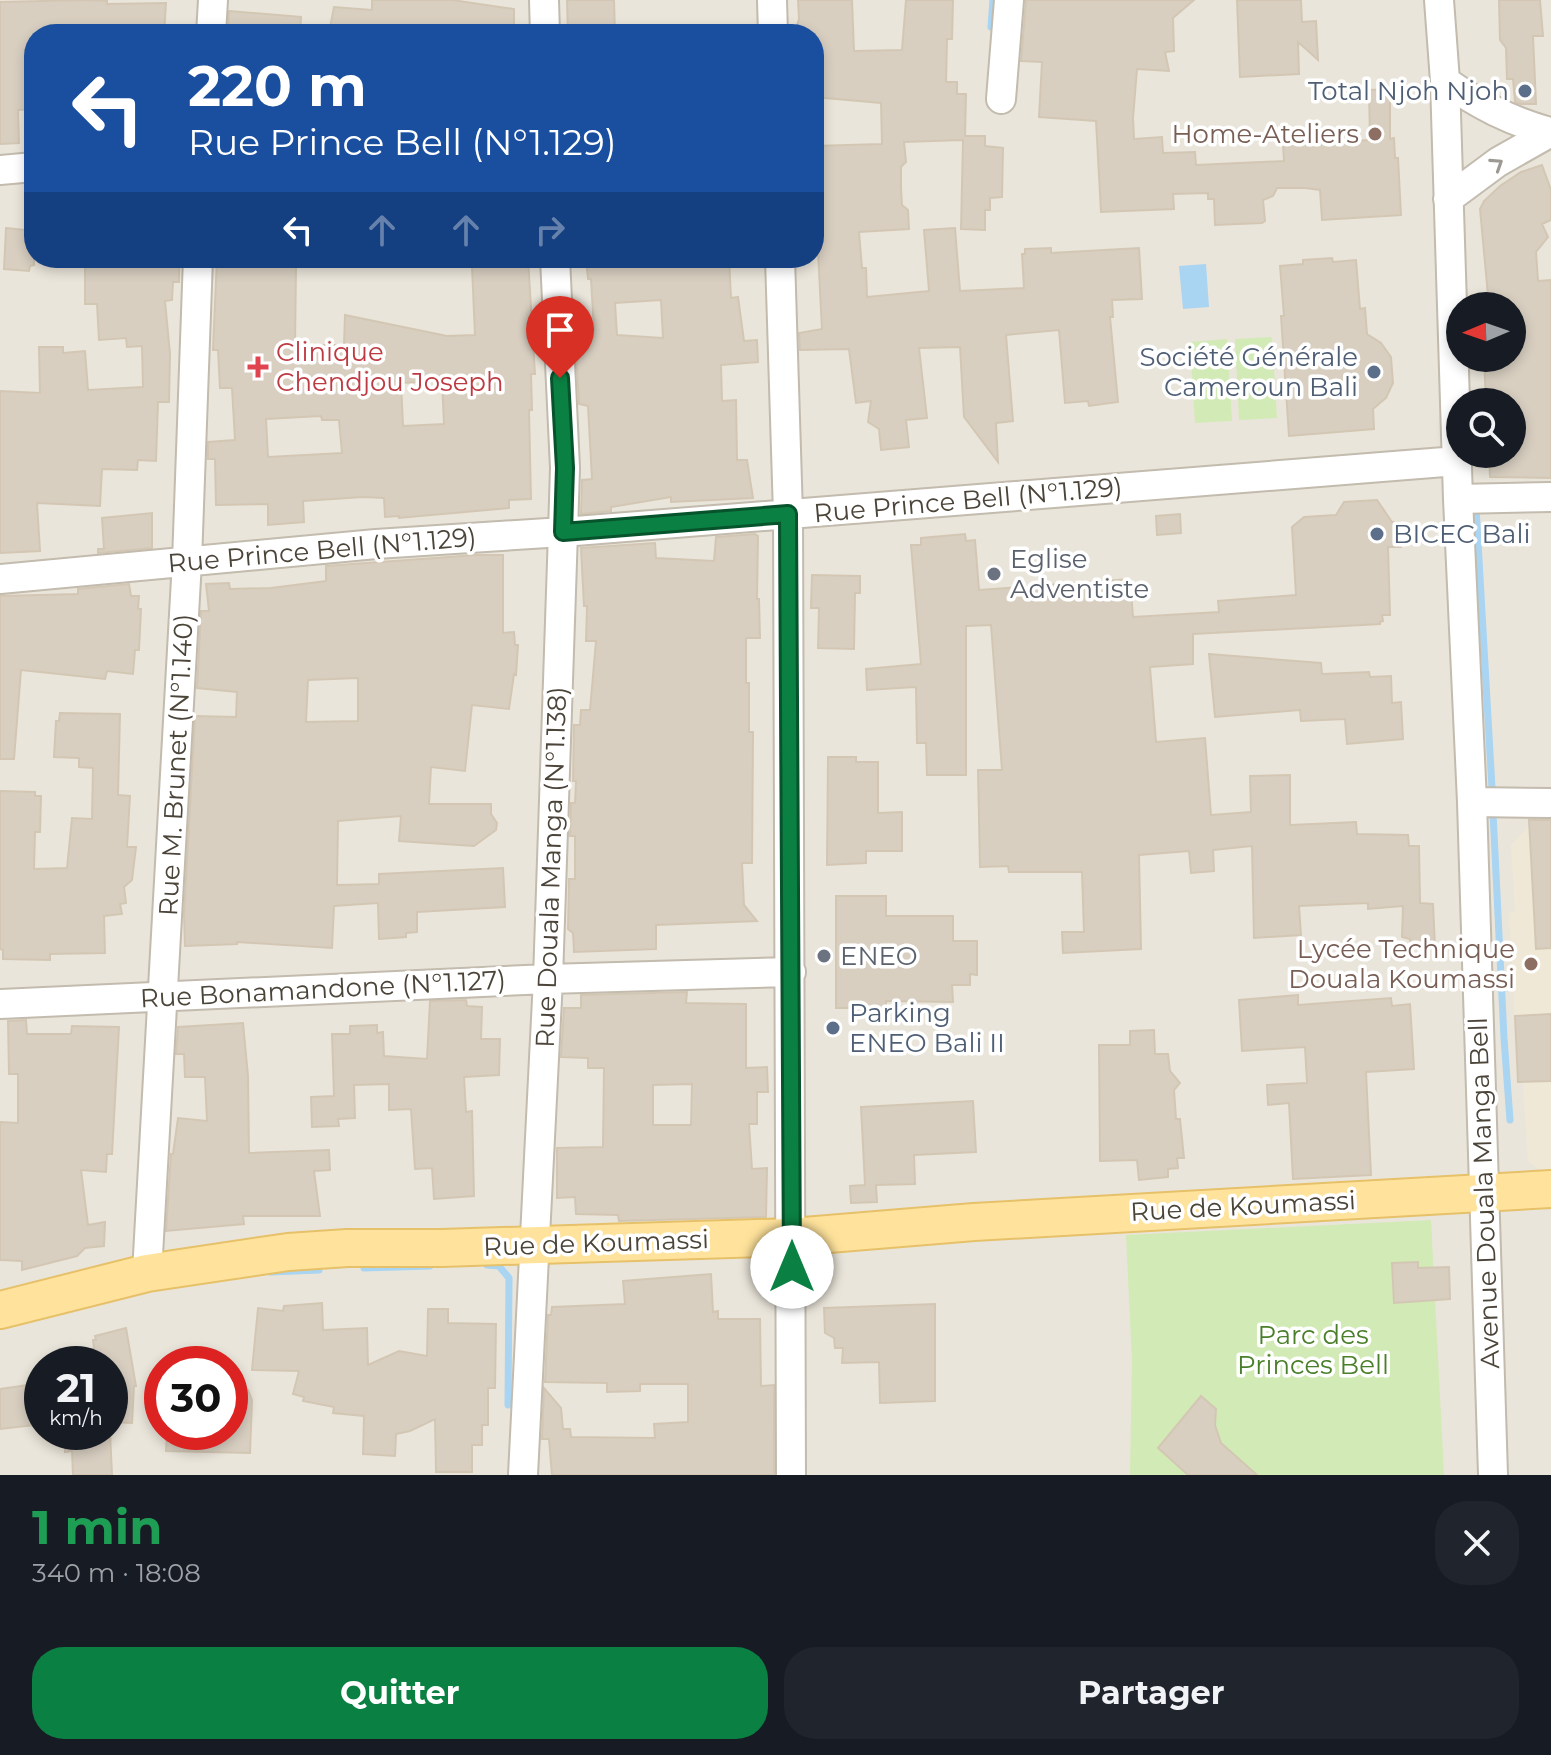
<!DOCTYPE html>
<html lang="fr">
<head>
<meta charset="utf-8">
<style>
  :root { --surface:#171b24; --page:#20242c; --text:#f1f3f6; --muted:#9ea1a6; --accent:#0b8043 }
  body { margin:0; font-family:Montserrat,sans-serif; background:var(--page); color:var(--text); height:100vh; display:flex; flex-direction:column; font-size:30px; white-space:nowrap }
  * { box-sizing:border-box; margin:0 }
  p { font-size:26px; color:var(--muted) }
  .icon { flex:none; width:44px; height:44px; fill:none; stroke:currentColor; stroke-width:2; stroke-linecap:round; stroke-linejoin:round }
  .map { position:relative; height:1475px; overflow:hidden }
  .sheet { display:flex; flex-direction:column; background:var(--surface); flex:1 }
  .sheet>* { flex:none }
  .guide { position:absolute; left:24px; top:24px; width:800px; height:244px; border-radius:32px; box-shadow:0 4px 12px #0003; background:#1a4fa0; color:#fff; overflow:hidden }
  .needle { width:52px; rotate:268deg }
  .fabs { position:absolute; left:1446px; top:292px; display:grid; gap:16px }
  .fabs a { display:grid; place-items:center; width:80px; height:80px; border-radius:50%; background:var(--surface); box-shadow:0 4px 12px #0003; font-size:40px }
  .speed { position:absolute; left:24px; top:1346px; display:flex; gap:16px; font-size:40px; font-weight:700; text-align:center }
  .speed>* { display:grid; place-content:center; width:104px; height:104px; border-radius:50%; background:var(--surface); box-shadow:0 4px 12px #0003; line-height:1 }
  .speed small { font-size:20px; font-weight:400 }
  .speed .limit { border:12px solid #d22; background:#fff; color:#111 }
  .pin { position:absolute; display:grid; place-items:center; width:68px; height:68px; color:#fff; margin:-82px -34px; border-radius:50% 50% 50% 0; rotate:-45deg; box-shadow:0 0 8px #0007 }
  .pin .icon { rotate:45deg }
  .me { position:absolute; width:88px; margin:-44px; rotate:0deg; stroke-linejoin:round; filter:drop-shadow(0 0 6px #0008) }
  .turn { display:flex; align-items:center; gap:28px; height:168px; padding:0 32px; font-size:36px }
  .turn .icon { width:104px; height:104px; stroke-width:2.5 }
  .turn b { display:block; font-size:56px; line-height:68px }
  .lanes { display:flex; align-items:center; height:76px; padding:0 32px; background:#0003; justify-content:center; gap:40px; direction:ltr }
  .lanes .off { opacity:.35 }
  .round { display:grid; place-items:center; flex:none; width:84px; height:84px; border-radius:32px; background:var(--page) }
  .summary { display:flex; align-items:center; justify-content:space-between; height:136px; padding:0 32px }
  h1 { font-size:48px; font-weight:700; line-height:60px; color:#1e9e55 }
  .primary-button { display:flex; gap:16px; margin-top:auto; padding:16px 32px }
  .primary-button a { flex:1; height:92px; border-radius:32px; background:var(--accent); color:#fff; font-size:32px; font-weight:700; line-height:92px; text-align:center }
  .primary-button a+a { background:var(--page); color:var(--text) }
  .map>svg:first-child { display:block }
</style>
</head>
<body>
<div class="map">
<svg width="1551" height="1475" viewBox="0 0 1551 1475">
  <rect width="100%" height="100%" fill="#f6f3ec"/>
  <path fill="#eae5da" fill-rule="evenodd" d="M0,0H1551V1475H0ZM34,34H814V258H34ZM1460,306H1512V358H1460ZM1460,402H1512V454H1460ZM42,1364H110V1432H42ZM162,1364H230V1432H162Z"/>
  <path fill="#efe8d6" d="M1551,821V1173L1545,1174L1528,1161L1523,1083L1518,1082L1509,913L1515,912L1511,845L1533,822Z"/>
  <path fill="#d2eab5" d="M1272,337L1277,418L1239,420L1235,339Z
    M1227,339L1232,421L1195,423L1190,342Z
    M1431,1220L1444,1475H1130L1132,1361L1126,1235Z"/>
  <path fill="#a9d4f2" d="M1206,264L1209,307L1183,309L1179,266Z"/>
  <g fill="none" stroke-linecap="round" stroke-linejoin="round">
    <path stroke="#a9d4f2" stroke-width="7" d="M991,27L993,0
      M1476,507L1492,788
      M1493,812L1504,1038L1510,1120
      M487,1265L499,1266L509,1278L508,1405
      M364,1268L430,1266
      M271,1272L319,1270"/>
  </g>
  <path fill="#d8cfc1" stroke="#d3c7b4" stroke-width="2" fill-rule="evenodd" d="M87,0L107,1V4L166,3L164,34H34V109L18,110L19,143L0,144V2Z
    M372,0H452L514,9V34H445L416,30V34H336L337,28H330L334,7L372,10Z
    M567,0H614L615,34H568Z
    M798,0H852L854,51L902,50L906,0H953L952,39H947L946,82H957V94H966L965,136H985V146L1003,148L1002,197L990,198V210H985V230L961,229L963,140L904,142L906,162L901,167V188L902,205L908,210L909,229L859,232L862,268H866L867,297L929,291L924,230L955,228L960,291L1024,288L1022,254H1025V249L1051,248V253L1139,248L1142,299L1112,300L1113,317H1110L1118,402L1089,406L1088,401L1065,403L1059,330L1006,335L1013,421L996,423L998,462L964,417L960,347L919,348L927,418L906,420L909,447L881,450L879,429L868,422L871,401L856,403L849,349L800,350L799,333L822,329L817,233H814V146L882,144L881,103L814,97V34H794L799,19Z
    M1026,0H1194L1173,18L1174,51L1165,52L1169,71L1137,69L1133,118L1134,139L1162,137L1163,153L1195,152L1196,165L1284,161L1283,145L1370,140L1369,90L1390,89V139L1394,138L1395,158H1398L1401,215L1322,220L1320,190L1305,188H1277L1273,196L1263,200L1265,221L1262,223L1215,225L1214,199H1208V193L1173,194L1174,209L1101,212L1096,121L1039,117L1042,62L1021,61Z
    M1237,0H1301L1302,22L1316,21L1318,60L1298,42L1299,74L1240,77Z
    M1499,0H1540L1543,36H1533L1536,104H1521L1515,102L1513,79H1507L1506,48L1500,40Z
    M229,11L301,17L300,34H228Z
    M1542,165L1551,190V220L1542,224L1548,237L1536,252L1538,281L1551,280V478L1490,477L1489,454H1512V402H1486L1484,358H1512V306H1489L1480,209L1484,201L1500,186L1521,172Z
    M6,228L34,231V265L30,266L29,271L4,269Z
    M85,258H179V282H173L172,300L165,301L170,354L169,402H158L156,461L138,460L137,470L102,469L100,506L37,503L40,551L0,553V391L40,393L39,347H63V353L85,351L88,390L143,387L142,346L127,347L126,338L99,340L97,304H85Z
    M217,258H293L292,266H296L295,345H344L345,315L447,336L475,335L472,267L493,266V258H528L535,374H531L532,410H529L531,499L509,500V508L399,518V516L385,517L384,498L363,497L303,501L304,522L268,525V504L216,505L215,459H208V442L235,440L232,388H220L218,350H213ZM442,381L444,424L403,426L401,383ZM321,416L322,420H339L342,453L268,457L266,419Z
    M586,258H729L731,298L738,297L744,341L757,340L758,362L721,365L722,401L736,400L737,460H747L753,498L671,502V497L611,507V511L581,514L582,480L592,479L588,406L579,404L575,331L594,330L591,279H588ZM661,300L663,338L617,335L615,303Z
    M1332,258L1333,262L1356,260L1360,309L1365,308L1367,334L1381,343L1391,357L1393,383L1386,398L1373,409L1374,429L1289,436L1281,316H1284L1280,266L1303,264V260Z
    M1377,500L1392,522H1400L1401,547H1388L1390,615H1382L1383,621L1380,622V624L1193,634V664L1150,667L1156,742L1205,738L1211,815L1251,812L1250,776L1290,775V825L1356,822L1357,834L1408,835L1409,846H1419L1420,903L1433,904L1435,947H1411L1410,939L1402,937L1403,906L1368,909V903L1299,906L1301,935L1254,938L1252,846L1213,850L1214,871L1191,873L1189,851L1139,855L1141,949L1063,953L1062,932H1084L1082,872H1009L1008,866L980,867L978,770H1002L991,625L966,626V775H927L926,743H917L916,687L867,690L866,669L921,664L911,545H921V538L965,534L966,541L975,540L979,590L1130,579L1133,617L1219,612L1218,601L1296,595L1292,527L1304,517L1336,515L1344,502Z
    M152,513V548L98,553V549H104L102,518Z
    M1180,514L1181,533L1157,535L1156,516Z
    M755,534L758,536L757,599H759L760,638H746V683H749V732H753L752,863H742L744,905L757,921L656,925V949L574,952L573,933L568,929L569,879H575V836H570L571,803H575L576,781H573L574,725H580L581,710H590L596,641H586L587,606H584L581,548L655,543L656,558L714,561L716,537Z
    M476,555H503V633L514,632L515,645H518L516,675L514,674L509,709L472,705L465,771L431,767L429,804H491V814L497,823L496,830L474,846L399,841L401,816L338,821L337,885L379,884V874L503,868L505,907L417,912V932L406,933V937L379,939L378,903L334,906L332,948L237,942V944L185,946L184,914L195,716L236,717L237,692L197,688L201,611H209L206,584L229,583L230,589L271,588L326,581V566ZM358,678V721L306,722L308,680Z
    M812,575L860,576V593H855L854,649L818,648L819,608H811Z
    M129,584L131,596H139L138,609H141L139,650H135L133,674L107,671L105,679L21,670L14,759H0V596L78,594V589Z
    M1209,654L1321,663L1322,674L1369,672L1370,677L1391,676L1392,703L1401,702L1403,739L1347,744L1345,719L1301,721L1300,710L1215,717Z
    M60,713L120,714L118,795L130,796L127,847H136L132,880L124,887L126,903L120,904L122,914L104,916L105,953L50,954V960L3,959V950L0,949V791L35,792V796H41L40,832H35L34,869L67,868L72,818L92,819L93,768L79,767V758L54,757L56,721H59Z
    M828,757H856V762H878V813L902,812V851H866V863L827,865Z
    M1529,820H1551V948L1536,949Z
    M836,896H886V916H953V941H977V975L970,974V985H952L953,1002L886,1001V1008H836Z
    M687,992L686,1003L746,1004V1068L767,1067L768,1092H757V1124H749L752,1169L767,1168L766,1217L619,1221L618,1215L576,1214L575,1197L557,1198V1148L603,1147L604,1068H588V1058L561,1057L564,1008H581V995ZM692,1084L691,1125H653V1085Z
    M1298,995V1005L1391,998L1392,1006L1410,1004L1414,1069L1366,1072L1371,1175L1293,1179L1289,1103L1268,1105L1267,1085L1307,1083L1305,1047L1242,1051L1239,1000Z
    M466,1000L467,1006L482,1007L481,1039H500L499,1075L464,1077L466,1112L472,1111L474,1196L434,1199L432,1168L415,1169L411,1109L389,1110V1084L354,1085L355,1118L338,1119L339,1126L312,1127L311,1097L334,1096L332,1034H350V1026L377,1025V1033L383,1032L384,1056L427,1059L430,1001Z
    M1551,1014V1081L1518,1082L1515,1016Z
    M26,1020L27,1034H71L72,1026L119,1027L112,1154H107L106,1172L81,1170L88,1225L105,1222L104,1246L85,1248L77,1256L22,1270V1261L0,1260V1122L18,1123V1074H9L8,1021Z
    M243,1023L248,1076L249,1153L329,1150L330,1170L314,1171L320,1216H243L244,1224L166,1231L171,1154H173L178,1118L207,1121L205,1077H185L184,1054H176L178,1027Z
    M1154,1030L1155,1054H1168L1170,1071L1180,1083L1174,1090L1176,1119H1180L1184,1158H1177L1178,1168L1168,1169V1177L1139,1180L1137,1160L1100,1161L1099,1045H1130V1031Z
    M973,1101L976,1152L914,1155L915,1184L876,1185L877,1202L851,1203L850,1186L865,1185L861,1107Z
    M1418,1262V1268L1449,1267L1450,1299L1394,1303L1392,1263Z
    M711,1274L713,1312L718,1311V1319H760L761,1386L774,1385V1475H552L549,1439H542L544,1388L561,1408L563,1429H570L571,1437L655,1438L654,1424L688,1422V1384H640V1391L607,1392V1383L545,1382L548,1315H551L552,1307L625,1304L623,1281Z
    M322,1303L323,1330L367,1328L368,1365L399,1351L427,1356L428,1309H448V1323L496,1324L495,1388H488V1425H482V1445H472V1472H436L435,1419L410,1431L396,1434L395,1456L363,1454L364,1416L333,1413L334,1407L303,1401L304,1397L293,1394L299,1371L252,1370L258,1308L283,1311L284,1306Z
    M935,1304V1401L880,1403L879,1362L842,1363L843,1348H835L834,1338L825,1333L824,1308Z
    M126,1328L136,1386H134L132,1423L110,1422V1364H96L93,1340H96L95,1336Z
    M42,1383V1424L0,1429V1389Z
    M230,1390H248L252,1400L250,1453L166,1451L167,1432H230Z
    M1201,1396L1216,1409L1215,1425L1221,1443L1257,1475H1188L1158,1448Z
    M64,1432H110L112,1475H73L72,1451L65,1452Z"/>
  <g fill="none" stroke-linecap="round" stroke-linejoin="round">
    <defs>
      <path id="minor" d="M544,0L545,34
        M772,0L773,34
        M1439,0L1445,81L1458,499L1472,802L1493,1475
        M211,34L213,0
        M1445,81C1479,105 1510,121 1550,132
        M1001,99L1009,0
        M0,170L34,167
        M1448,199L1498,162L1551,132
        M780,258L788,514L791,1475
        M1458,499L1551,497
        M0,579L376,544L563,532L1457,461
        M1472,802L1551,803
        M0,1004L548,979L791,972
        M147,1273L187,561L198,258
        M523,1475L548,979L563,532L565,468L555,258"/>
      <path id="major" d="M0,1310L147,1273L288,1252L347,1248H441L792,1237L974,1222L1551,1189"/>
    </defs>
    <use href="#minor" stroke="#c2bbae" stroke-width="32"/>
    <use href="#major" stroke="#e6c16a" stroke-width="40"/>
    <use href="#minor" stroke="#fff" stroke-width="28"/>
    <use href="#major" stroke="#ffe39c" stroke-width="36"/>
  </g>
  <defs><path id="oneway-chevron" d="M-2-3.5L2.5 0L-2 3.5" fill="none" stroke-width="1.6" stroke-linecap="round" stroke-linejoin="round" transform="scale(2)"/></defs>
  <use stroke="#9c9892" href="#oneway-chevron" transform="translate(1497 164) rotate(-33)"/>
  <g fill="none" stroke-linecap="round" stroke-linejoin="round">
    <defs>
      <path id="route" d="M560,378L565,468L563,532L788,514L792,1267"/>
    </defs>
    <use href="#route" stroke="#07532c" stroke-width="20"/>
    <use href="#route" stroke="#0b8043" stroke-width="14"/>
  </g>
  <g fill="#5c6f8a" stroke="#fff" stroke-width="3">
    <circle cx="1525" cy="91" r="8"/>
    <circle cx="1374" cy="372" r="8"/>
    <circle cx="1377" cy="534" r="8"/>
    <circle cx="833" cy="1028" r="8"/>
  </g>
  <g fill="#8d6e63" stroke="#fff" stroke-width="3">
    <circle cx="1375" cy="134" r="8"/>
    <circle cx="1531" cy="964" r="8"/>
  </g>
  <path fill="#e0444e" stroke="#fff" stroke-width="3" d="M254 355h8v8h8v8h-8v8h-8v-8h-8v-8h8z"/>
  <g fill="#6b7280" stroke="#fff" stroke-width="3">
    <circle cx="994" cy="574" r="8"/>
    <circle cx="824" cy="956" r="8"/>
  </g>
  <g text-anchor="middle" stroke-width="7" stroke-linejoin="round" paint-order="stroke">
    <g font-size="26" fill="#4e5e75" stroke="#fff" text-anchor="end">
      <text x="1509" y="100">Total Njoh Njoh</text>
      <text x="1358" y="366">Société Générale<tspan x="1358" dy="30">Cameroun Bali</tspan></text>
      <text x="1393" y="543" text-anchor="start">BICEC Bali</text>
      <text x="849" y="1022" text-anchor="start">Parking<tspan x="849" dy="30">ENEO Bali II</tspan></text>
    </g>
    <g font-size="26" fill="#785e54" stroke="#fff" text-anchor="end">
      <text x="1359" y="143">Home-Ateliers</text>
      <text x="1515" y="958">Lycée Technique<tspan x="1515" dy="30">Douala Koumassi</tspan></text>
    </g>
    <g font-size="26" fill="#be3a42" stroke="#fff" text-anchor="start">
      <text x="276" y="361">Clinique<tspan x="276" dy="30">Chendjou Joseph</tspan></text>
    </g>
    <g font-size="26" fill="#4b4439" stroke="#fff">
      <text transform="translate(968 500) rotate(-5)" y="9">Rue Prince Bell (N°1.129)</text>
      <text transform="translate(322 550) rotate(-5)" y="9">Rue Prince Bell (N°1.129)</text>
      <text transform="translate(176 765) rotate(-87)" y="9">Rue M. Brunet (N°1.140)</text>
      <text transform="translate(551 867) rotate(-88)" y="9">Rue Douala Manga (N°1.138)</text>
      <text transform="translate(323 989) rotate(-3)" y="9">Rue Bonamandone (N°1.127)</text>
      <text transform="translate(1484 1193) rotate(-92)" y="9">Avenue Douala Manga Bell</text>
      <text transform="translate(1243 1206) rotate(-3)" y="9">Rue de Koumassi</text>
      <text transform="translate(596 1243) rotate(-2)" y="9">Rue de Koumassi</text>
    </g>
    <g font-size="26" fill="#5b616d" stroke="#fff" text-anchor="start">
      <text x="1010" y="568">Eglise<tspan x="1010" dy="30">Adventiste</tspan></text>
      <text x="840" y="965">ENEO</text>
    </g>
    <g font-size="26" fill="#4a7f2a" stroke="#fff">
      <text x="1313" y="1344">Parc des<tspan x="1313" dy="30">Princes Bell</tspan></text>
    </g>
  </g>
</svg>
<div class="fabs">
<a><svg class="needle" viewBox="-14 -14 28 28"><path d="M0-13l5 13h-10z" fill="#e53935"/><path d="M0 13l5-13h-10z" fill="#9ea1a6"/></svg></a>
<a><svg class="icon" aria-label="search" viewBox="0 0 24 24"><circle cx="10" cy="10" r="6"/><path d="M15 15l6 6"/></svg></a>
</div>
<div class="speed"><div>21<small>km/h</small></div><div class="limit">30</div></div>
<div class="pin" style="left:560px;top:378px;background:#d93025"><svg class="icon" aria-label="arrive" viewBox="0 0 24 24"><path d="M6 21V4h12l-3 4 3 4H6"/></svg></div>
<svg class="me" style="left:792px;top:1267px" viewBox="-20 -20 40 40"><circle r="19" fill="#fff"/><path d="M0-13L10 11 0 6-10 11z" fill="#0b8043"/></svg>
<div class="guide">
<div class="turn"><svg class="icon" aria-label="left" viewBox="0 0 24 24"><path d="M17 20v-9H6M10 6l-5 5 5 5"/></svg><div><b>220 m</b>Rue Prince Bell (N°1.129)</div></div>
<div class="lanes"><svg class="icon" aria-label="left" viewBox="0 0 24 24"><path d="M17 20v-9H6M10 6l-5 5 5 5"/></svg><svg class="icon off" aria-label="ahead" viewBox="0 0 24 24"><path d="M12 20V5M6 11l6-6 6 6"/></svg><svg class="icon off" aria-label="ahead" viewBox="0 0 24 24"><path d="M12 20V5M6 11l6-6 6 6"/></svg><svg class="icon off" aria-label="right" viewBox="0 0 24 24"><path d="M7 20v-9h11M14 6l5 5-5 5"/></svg></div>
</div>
</div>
<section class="sheet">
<div class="summary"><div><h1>1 min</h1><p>340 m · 18:08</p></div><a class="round"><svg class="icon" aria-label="close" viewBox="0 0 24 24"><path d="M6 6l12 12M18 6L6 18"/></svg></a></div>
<div class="primary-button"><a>Quitter</a><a>Partager</a></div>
</section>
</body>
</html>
